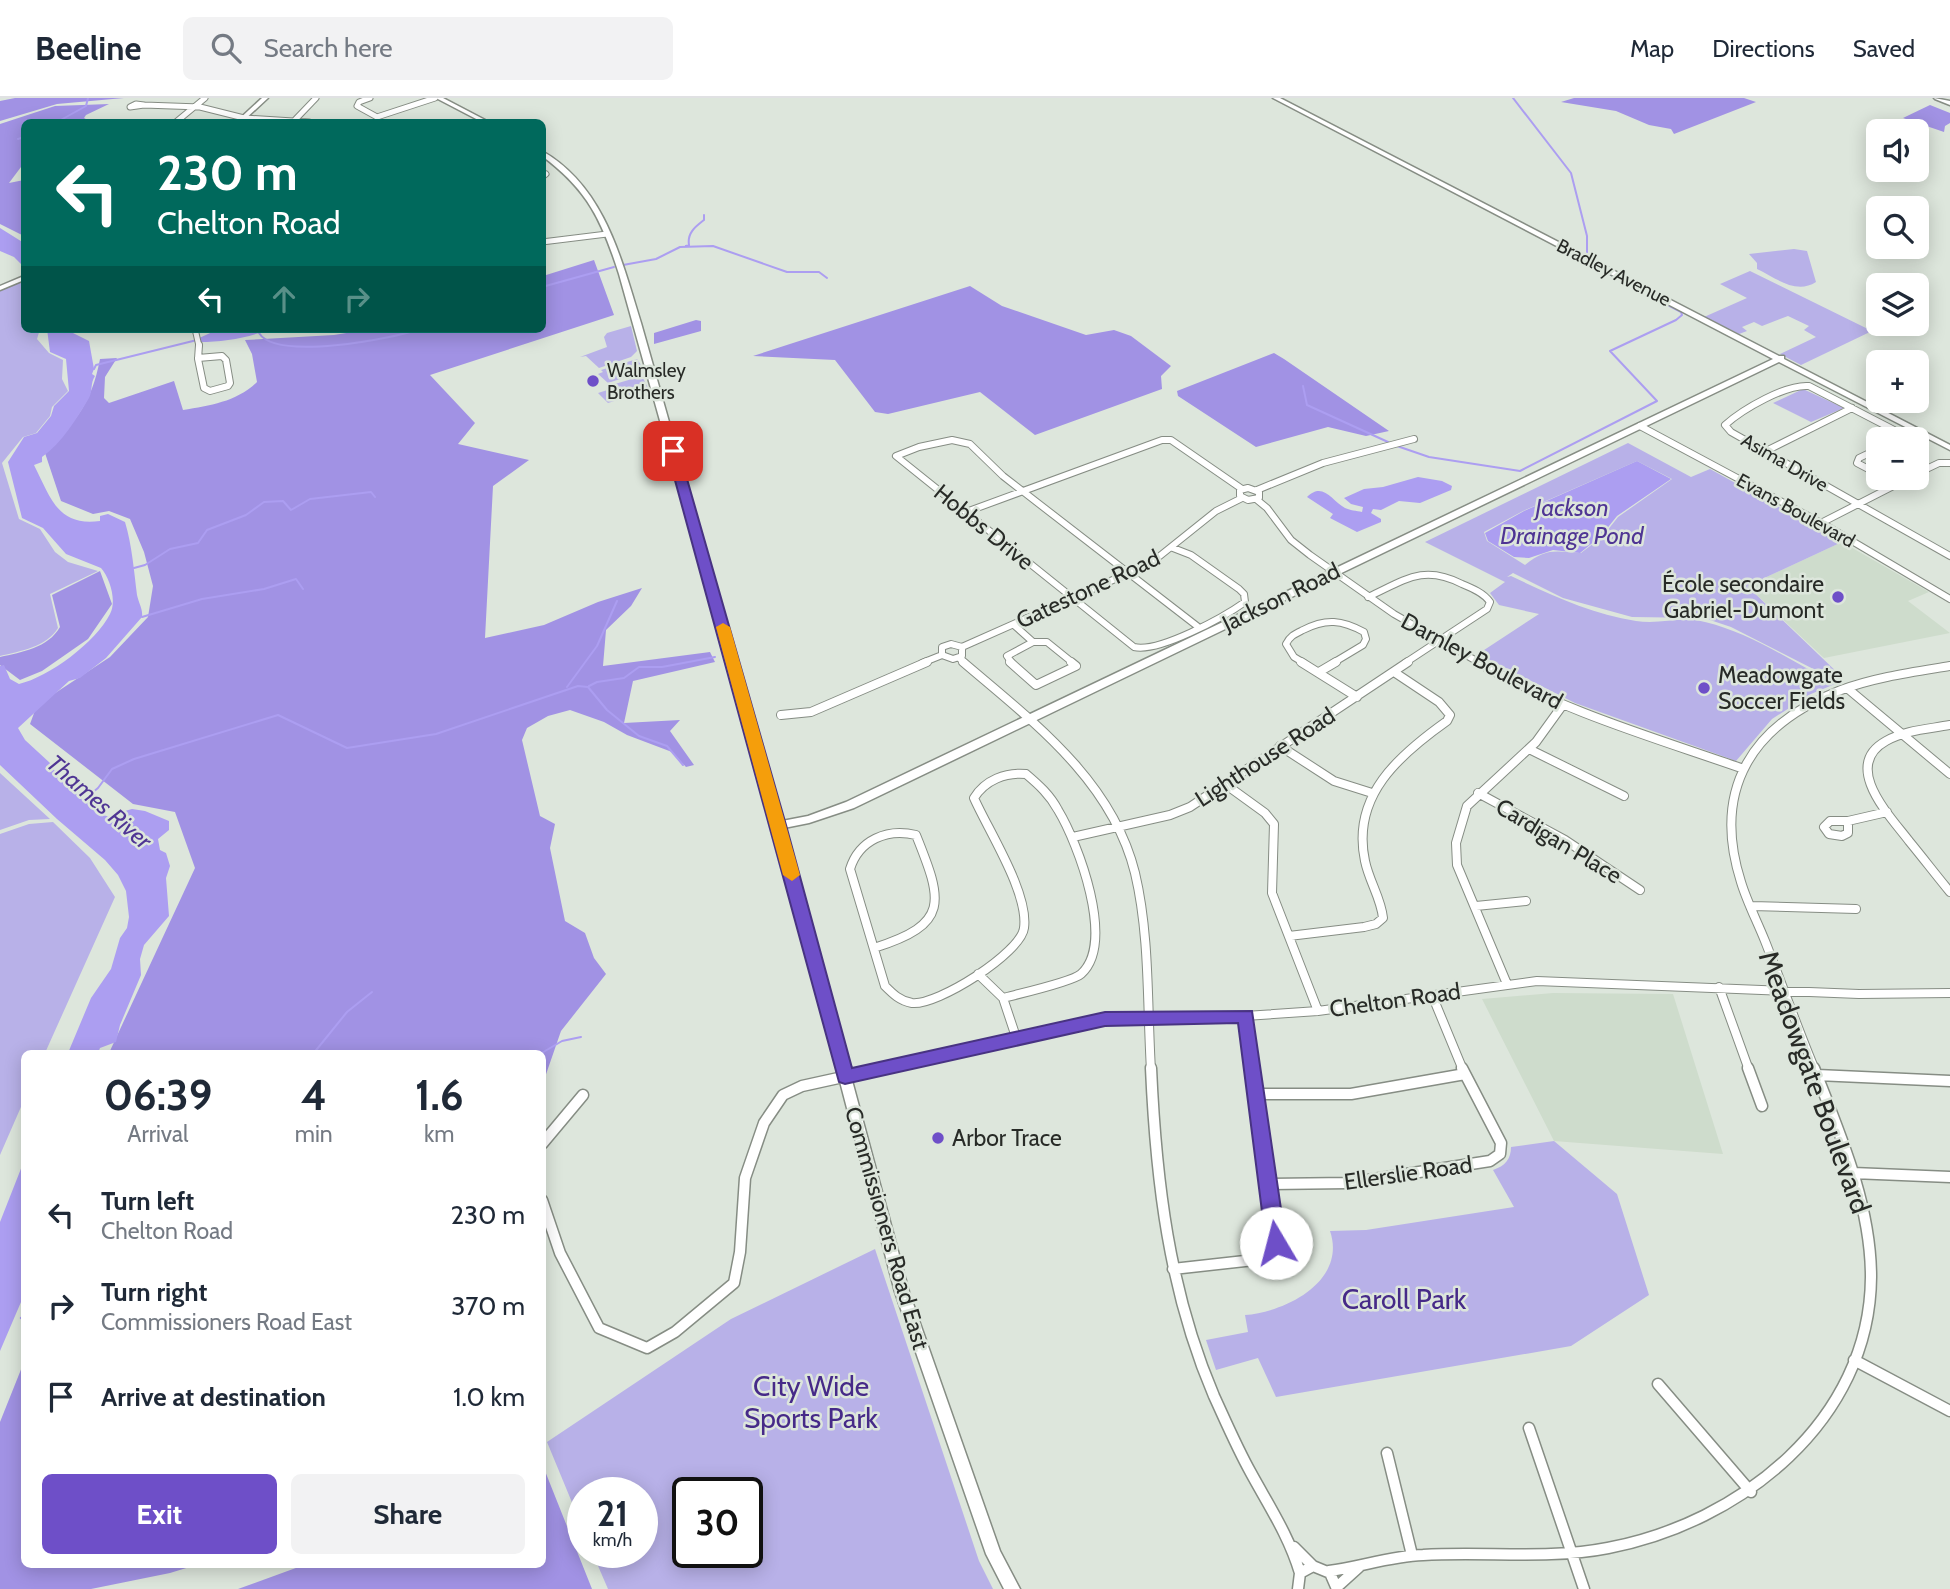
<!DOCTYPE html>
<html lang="en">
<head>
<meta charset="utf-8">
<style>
  :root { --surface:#fff; --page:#f2f2f3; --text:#1f2937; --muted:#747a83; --line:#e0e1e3; --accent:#6e4fc8 }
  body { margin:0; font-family:Cabin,sans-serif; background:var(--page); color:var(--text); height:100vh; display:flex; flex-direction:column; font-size:26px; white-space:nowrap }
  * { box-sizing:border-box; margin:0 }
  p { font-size:23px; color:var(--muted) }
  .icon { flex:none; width:38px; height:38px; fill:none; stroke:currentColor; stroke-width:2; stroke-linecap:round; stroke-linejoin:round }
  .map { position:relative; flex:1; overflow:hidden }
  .side { position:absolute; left:21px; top:952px; width:525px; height:518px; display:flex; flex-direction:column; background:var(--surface); border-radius:10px; box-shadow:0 4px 18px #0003 }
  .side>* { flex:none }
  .hud { position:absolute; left:21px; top:21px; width:525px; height:214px; border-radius:10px; box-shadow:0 4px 18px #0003; background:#00695c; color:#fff; overflow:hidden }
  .controls { position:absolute; left:1866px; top:21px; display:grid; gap:14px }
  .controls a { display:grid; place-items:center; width:63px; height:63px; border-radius:10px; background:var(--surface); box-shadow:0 4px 18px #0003; font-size:35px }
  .speed { position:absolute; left:567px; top:1379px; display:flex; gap:14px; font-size:35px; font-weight:700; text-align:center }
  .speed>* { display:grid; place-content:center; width:91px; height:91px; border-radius:50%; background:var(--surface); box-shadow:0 4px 18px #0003; line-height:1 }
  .speed small { font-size:18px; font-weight:400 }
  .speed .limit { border:4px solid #111; border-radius:10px; background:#fff; color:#111 }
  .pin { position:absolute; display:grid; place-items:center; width:60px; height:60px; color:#fff; margin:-30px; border-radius:14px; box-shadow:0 4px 10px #0006 }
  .me { position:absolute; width:77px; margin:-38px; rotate:352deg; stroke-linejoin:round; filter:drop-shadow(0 0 5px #0008) }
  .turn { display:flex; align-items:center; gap:24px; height:147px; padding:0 21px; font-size:32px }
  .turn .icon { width:91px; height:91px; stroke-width:2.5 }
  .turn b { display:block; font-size:49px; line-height:60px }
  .lanes { display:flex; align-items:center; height:66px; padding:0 21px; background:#0003; justify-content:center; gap:35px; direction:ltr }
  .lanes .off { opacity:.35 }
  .eta { display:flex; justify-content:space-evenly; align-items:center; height:119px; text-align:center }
  .eta b { font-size:42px; font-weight:800; line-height:49px }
  .action { display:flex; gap:14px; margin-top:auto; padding:14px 21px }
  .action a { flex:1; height:80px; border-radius:10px; background:var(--accent); color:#fff; font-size:28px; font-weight:800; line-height:80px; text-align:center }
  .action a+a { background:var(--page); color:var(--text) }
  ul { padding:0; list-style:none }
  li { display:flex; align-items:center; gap:21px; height:91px; padding:0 21px }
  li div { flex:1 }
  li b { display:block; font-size:26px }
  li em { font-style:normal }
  header { display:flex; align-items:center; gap:42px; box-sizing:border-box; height:98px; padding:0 35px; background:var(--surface); border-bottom:2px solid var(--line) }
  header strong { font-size:33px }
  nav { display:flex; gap:38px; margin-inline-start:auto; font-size:24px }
  .search { width:490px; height:63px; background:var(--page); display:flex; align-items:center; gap:18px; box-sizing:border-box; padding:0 24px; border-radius:10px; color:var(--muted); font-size:26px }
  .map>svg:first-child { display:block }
</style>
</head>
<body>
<header>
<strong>Beeline</strong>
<div class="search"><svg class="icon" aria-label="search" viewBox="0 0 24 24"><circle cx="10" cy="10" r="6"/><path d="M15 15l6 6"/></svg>Search here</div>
<nav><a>Map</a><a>Directions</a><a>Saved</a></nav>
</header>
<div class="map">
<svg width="1950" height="1491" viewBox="0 0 1950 1491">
  <rect width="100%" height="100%" fill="#dde6dc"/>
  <path fill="#cedccc" d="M1842,444L1929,494L1908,503L1950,535L1824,560L1747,488Z
    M1553,895L1673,896L1723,1056L1554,1043L1482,901Z"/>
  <path fill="#b8b1e8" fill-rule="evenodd" d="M1794,151L1807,153L1816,184C1796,197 1776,180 1757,171V165L1749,156Z
    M1750,173L1872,233L1801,267L1780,256L1816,239L1804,232L1809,228L1788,218L1762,228L1754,224L1742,229L1747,233L1739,236L1704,219L1747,200L1720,186Z
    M24,181V231H40L37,241L49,255L63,262L62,281L68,293L52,309L50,318L36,335L23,339L2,365L19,421L40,431L55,454L68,464L98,473L50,496L58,530C46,549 21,553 0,558V192Z
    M631,228L637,253L631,259L599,270L586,258L580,259L607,249L604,239L607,235Z
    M637,261L643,270L641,274L608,285L598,276L603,274L601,272Z
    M642,278L649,292L608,305L598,295L617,289L615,286Z
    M1803,291L1844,310L1811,324L1773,305Z
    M1628,345L1691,379L1710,371L1842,444L1747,488L1842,579L1833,581L1731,529L1704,520L1632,519L1563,500L1513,475L1507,479L1511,478C1551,497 1592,516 1636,523C1659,527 1682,518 1705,524C1751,535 1793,564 1835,586L1811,596L1772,621L1736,663L1575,605L1478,556L1539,516L1499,507L1490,495L1505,484L1425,444ZM1637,363L1672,381L1618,419L1603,438L1581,455C1554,453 1546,450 1525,467L1487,443L1484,434L1523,413Z
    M0,675L50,721L29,722L0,732Z
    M53,724L90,760L115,799L45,955L24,956V1002L0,1057V736L29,726Z
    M1554,1043L1617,1096L1649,1197L1571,1248L1276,1299L1258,1260L1216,1272L1206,1242L1248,1234L1245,1217C1286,1214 1347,1183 1330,1133L1366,1132L1514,1109L1493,1072C1505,1068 1511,1061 1511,1049Z
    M875,1151L979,1463L993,1491H608L592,1454H642V1395H583V1431L547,1344L731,1221ZM688,1395H747V1454H688Z"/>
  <path fill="#a192e4" d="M15,0H124L57,6L0,23V3Z
    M1574,0H1744L1756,4L1674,36L1671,31L1649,27L1616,13L1561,4Z
    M109,6L86,17L84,20L91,24H24V65L9,85L24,82V138L0,126V26L55,8Z
    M1930,7L1950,15V25L1945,28L1944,34L1903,20Z
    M594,162L614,217L430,277L475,325L458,346L529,362L493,388L485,540L544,527L598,504L642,490L631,508L606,532L603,568L710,554L715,564L633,583L624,625L680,622L670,633L694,667L686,669L672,654L627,637L604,624L570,612L548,618L527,630L522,642L540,718L555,726L550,750L565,823L585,835L594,860L606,876L561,933L543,985L542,956L109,955L195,770L175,714L133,706L30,626L37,607L110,559L148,519L153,488L144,454L130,421L109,413L93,416L61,403L45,355C76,322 91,307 100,261L117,260L105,279L104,300L109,305L174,283L183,312C211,307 236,304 257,284L252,256L245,242L334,237L371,231H542L543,178Z
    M970,188L1002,208L1086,237L1114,232L1131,238L1171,268L1161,278L1162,291L1035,337L980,294L888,316L875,314L835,262L753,258Z
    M696,222L701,223V233L654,246V235Z
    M1274,255L1284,261L1389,333L1366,338L1328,329L1256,349L1178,298L1177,293Z
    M100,473L112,506L88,541L42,573L20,582L0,567V559C22,554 48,550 60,529L52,497Z
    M24,1264V1466L196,1467L170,1475L91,1491H0V1324Z
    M543,1368L592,1491H238L304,1467L542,1466Z"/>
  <path fill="#ac9ef1" d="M0,130L24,145V169L14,159L0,153Z
    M47,231H70L71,234L89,243L94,271L92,276L95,278C90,285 93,293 89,300C77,320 62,345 42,359V364L34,367C50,398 57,429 100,423V418L108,416L125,424C132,447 134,473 137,497C139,506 143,511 142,519L106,560L80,580L69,583L18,630L25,642L50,665L56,675L103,717L117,721L121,719V714L132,711L145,713L169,723V732L158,741L160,752L166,755L170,768L166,780L169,818L144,847L140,861L141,877L120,927L116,944L100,950L98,955H68L91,900L111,871L120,840L127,830L129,819L126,793L118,777L105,762L57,721L0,667V568L4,567L10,581L19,586C49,579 96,544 110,516C117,503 110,480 101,470L66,456L43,430L22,420L8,364L24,339L37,335L51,318L54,308L69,293L66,261L50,254Z
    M219,231H259V235C241,241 219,244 200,244L197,241Z
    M1637,363L1671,381L1617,418L1601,438L1580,455L1553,452L1529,460L1514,459L1488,443L1485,435L1524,413Z
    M1418,379L1442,383L1452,388L1451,392L1420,405L1399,403L1381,412L1373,411L1371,415L1381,421V424L1357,434L1330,420L1333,416L1307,399C1323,383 1332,403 1345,410C1349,412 1357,413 1362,414L1363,409L1351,406L1344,400L1364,391L1383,389Z
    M24,1063V1197L0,1253V1124Z"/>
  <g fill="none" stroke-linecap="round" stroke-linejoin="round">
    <path stroke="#ac9ef1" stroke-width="2" d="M1513,0L1571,75L1587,138V159
      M59,23L86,8L88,0
      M40,24H63
      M122,24H145
      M18,41L24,39
      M686,148L689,147C687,135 695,129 704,122V117
      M680,149L713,148L787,174H819L827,180
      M623,167L656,161L680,149
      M542,189L614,169
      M259,235C276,263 392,241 420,231
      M94,271L96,267L197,242
      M1303,288L1307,307L1388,344
      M1397,348L1429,359L1520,373L1657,303L1610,253L1676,222L1682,217L1681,214L1587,164
      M134,470L145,467L170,451L198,445L207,432L246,417L264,404L283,403L291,412L310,401L371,394L375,399
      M142,519L202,501L264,491L296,481L303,491
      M589,588L597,584L624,580L639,569H662L715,559
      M567,589L597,548L617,503
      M87,699L98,690L112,671L134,661L278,617L347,650L436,636L578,588L588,589L607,612L639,638L667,648L683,667
      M313,956L347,914L372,894
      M540,956L562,943L581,939"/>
    <path stroke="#ac9ef1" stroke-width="2.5" d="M21,1220H24"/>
    <defs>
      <path id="minor-far3" d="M370,0L359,4L357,8L377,19L378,24
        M136,6L144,7L130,9Z
        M144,7L200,9L244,20L309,24
        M377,19L435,0
        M176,24L205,0
        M293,24L316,0
        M542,79L546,76
        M542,144L607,136
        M195,231L199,248"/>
      <path id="minor-far2" d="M198,260L222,258L226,262L230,285L228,288L210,293L204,290L198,261L199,247
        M1640,328L1825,427L1950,501
        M1896,341L1894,332L1809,288C1786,286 1743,311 1725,327L1731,334L1950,458
        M1878,351L1859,360L1857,365L1878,376
        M1766,353L1852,310
        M1916,376L1939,365H1950
        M1884,380L1896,386
        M1248,390L1259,394V400L1248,402L1240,398V392Z
        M1257,392L1323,365L1414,341
        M1256,401L1267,410L1291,442L1310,457L1394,516L1480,565
        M966,414L1162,342H1171L1242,391
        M1821,425L1909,380
        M1173,450L1191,457L1239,491L1244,496L1245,504C1224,519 1159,555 1134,549L896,358L919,349L952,342L970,346L1003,378L1197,528
        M1368,499C1405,482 1423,466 1462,486C1472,490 1484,495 1490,504L1487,511L1405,565
        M1014,527L1033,544
        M1033,544H1047L1073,565
        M951,546L962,549V558L953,561L942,557V549Z
        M962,549L1151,465L1216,413L1242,400
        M959,560L965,565
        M922,565L942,557
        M1012,565L1007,558L1033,544
        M1304,565L1294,559L1286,546C1290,538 1295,536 1303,532C1326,520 1342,522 1364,534L1366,541L1363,547L1333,565"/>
      <path id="minor-far1" d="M963,564C1032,623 1112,682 1135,775C1150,838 1147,907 1151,972
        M1010,564L1036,587L1076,568L1071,564
        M1301,564L1357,599
        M1477,564C1562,613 1649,638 1741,670
        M1319,574L1336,564
        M1847,590L1950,676
        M781,617L811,614L927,564
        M1950,627C1929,631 1905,632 1886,643C1841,668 1890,718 1909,743C1923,760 1936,777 1950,794
        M1280,648L1334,683L1372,695
        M1529,651L1624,698
        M1225,686L1265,715L1274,726L1272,795L1318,913
        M1478,695L1565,742L1640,792
        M1830,723H1848V735L1842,738L1829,736L1824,729Z
        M1848,723L1887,714
        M1073,739L1170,717L1190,709L1408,564
        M1476,808L1526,803
        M1752,808L1856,811
        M1289,838L1364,829L1376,826L1383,820C1381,800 1369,783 1365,763C1351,698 1399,657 1447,623L1450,617L1439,604L1394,574
        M874,850C950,826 943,804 916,737C887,730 859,742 850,771L885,888C893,896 900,903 912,905C937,908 1021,855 1024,830C1029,795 988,732 974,700C985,682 1006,674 1026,676C1039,687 1050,697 1058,712C1078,745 1116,845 1081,876C1072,884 1018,896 1003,900
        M978,876L1003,900L1016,939
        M1507,886L1457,767L1456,745L1467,708L1536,644L1562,608
        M1719,889L1749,972
        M1432,897L1463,972
        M1245,918L1252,972
        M876,972L1105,921L1245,918L1318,913L1537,883L1859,896L1950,895
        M1815,972C1797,929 1782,886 1765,843C1757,823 1747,804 1741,784C1711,690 1753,626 1841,592C1876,579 1914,574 1950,568"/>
      <path id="minor" d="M1151,970C1156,1083 1169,1193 1214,1298C1226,1324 1237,1350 1251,1375C1269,1408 1289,1438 1300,1475
        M1748,970L1762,1008
        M1817,977L1950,983
        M1255,996H1351L1465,976
        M542,1046L583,997
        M1853,1075L1950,1079
        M1267,1086L1348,1085L1490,1063L1500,1056L1501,1045L1462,970
        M542,1102L560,1155L599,1230L647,1250L675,1234L734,1185L740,1154L745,1080L764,1025L783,997L802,988L884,970
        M1173,1171L1254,1162L1268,1157L1276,1145L1252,970
        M1854,1262L1950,1313
        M1658,1286L1751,1394
        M1529,1330L1584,1491
        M1387,1355L1412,1457
        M1294,1449L1313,1468
        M1329,1473C1360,1469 1391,1458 1423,1457C1485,1453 1547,1462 1608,1450C1740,1425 1870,1323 1871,1179C1871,1107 1840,1036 1814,970
        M1338,1488L1359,1469
        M1298,1491L1300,1475L1313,1468L1330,1475L1337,1491"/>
      <path id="major" d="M262,0H268L242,24H236Z
        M436,0H443L489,24H482Z
        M1273,0H1280L1779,258H1784V261L1950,347V352L1779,264L854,710L809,725L784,730L909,1194L1000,1453L1020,1491H1004L986,1456L895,1194L773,727L619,176C602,123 588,92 542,58V53C605,89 621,161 641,225L782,723L808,718L846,704L1773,261Z
        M24,178V182L0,192V188Z"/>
      <path id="highway" d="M1934,0L1950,3V7L1935,1Z"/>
    </defs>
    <use href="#minor-far3" stroke="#868d84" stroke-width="7"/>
    <use href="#minor-far2" stroke="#868d84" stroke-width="8"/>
    <use href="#minor-far1" stroke="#868d84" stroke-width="10"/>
    <use href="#minor" stroke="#868d84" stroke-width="13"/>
    <use href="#major" stroke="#868d84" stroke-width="3"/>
    <use href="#highway" stroke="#868d84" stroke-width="3"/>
    <use href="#minor-far3" stroke="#fff" stroke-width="5"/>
    <use href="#minor-far2" stroke="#fff" stroke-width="6"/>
    <use href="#minor-far1" stroke="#fff" stroke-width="8"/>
    <use href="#minor" stroke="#fff" stroke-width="10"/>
    <use href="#major" fill="#fff" fill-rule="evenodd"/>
    <use href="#highway" fill="#fff" fill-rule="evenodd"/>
  </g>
  <path fill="#6e4fc8" stroke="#483382" stroke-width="2" d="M673,350L679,353L786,727L852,970L1105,914L1252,913L1286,1145L1283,1152L1276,1154L1269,1152L1266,1145L1238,925L1105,928L845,986L839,984L667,353Z"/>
  <path fill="#f59e0b" d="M723,525L730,529L800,777L792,783L783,777L716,529Z"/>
  <g fill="#6e4fc8" stroke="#dde6dc" stroke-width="2.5">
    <circle cx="593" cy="283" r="7"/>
    <circle cx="1838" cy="499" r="7"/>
    <circle cx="1704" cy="590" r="7"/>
    <circle cx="938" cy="1040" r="7"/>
  </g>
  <g text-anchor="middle" stroke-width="5" stroke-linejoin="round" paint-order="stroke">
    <g font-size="19" fill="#282b27" stroke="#dde6dc">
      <text transform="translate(1614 174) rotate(27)" y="7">Bradley Avenue</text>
      <text transform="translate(1785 364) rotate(30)" y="7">Asima Drive</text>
      <text transform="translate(1796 412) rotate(29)" y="7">Evans Boulevard</text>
    </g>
    <g font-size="19" fill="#282b27" stroke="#dde6dc" text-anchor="start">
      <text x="607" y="279">Walmsley<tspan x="607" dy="22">Brothers</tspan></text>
    </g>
    <g font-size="23" fill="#282b27" stroke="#dde6dc">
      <text transform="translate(984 429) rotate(39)" y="8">Hobbs Drive</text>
      <text transform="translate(1088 491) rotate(-25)" y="8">Gatestone Road</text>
      <text transform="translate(1281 499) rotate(-26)" y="8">Jackson Road</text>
      <text transform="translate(1482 563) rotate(28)" y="8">Darnley Boulevard</text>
      <text transform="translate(1265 659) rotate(-33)" y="8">Lighthouse Road</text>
      <text transform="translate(1559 743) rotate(31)" y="8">Cardigan Place</text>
      <text transform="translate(1395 902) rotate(-8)" y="8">Chelton Road</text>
      <text transform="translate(1408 1075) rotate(-8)" y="8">Ellerslie Road</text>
      <text transform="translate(887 1130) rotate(74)" y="8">Commissioners Road East</text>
    </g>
    <g font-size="23" fill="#282b27" stroke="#dde6dc" text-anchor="start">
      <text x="1824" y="494" text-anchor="end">École secondaire<tspan x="1824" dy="26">Gabriel-Dumont</tspan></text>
      <text x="1718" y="585">Meadowgate<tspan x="1718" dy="26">Soccer Fields</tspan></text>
      <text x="952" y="1048">Arbor Trace</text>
    </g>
    <g font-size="24" font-style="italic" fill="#4f3594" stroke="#dde6dc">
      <text x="1572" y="418">Jackson<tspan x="1572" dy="28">Drainage Pond</tspan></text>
      <text transform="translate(99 704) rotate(41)" y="8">Thames River</text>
    </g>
    <g font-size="28" fill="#282b27" stroke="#dde6dc">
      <text transform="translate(1815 984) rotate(70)" y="10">Meadowgate Boulevard</text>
    </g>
    <g font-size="28" fill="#462a88" stroke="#dde6dc">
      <text x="1404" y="1211">Caroll Park</text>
      <text x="811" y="1298">City Wide<tspan x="811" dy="32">Sports Park</tspan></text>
    </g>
  </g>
</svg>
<div class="controls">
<a><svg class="icon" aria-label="sound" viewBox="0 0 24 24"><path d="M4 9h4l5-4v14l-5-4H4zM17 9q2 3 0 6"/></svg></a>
<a><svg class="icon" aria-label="search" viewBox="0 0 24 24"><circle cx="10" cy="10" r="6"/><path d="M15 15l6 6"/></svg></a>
<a><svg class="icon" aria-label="layers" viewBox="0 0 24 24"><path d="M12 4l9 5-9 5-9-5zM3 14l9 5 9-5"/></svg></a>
<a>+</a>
<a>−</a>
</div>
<div class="speed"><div>21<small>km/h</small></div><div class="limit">30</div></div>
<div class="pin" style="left:673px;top:353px;background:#d93025"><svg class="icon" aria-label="arrive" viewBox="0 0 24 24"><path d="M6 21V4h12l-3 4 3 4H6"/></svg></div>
<svg class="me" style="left:1276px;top:1145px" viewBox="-20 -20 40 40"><circle r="19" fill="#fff"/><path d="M0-13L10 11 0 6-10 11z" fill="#6e4fc8"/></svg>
<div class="hud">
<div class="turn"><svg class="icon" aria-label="left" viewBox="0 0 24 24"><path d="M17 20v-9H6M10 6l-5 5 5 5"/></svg><div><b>230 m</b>Chelton Road</div></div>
<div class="lanes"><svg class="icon" aria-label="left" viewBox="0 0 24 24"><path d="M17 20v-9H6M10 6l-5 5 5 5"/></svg><svg class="icon off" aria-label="ahead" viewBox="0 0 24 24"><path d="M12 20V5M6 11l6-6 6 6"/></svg><svg class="icon off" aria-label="right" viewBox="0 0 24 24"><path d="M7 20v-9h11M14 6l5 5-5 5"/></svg></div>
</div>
<section class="side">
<div class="eta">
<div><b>06:39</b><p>Arrival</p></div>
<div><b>4</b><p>min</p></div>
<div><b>1.6</b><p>km</p></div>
</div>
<ul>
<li><svg class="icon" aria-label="left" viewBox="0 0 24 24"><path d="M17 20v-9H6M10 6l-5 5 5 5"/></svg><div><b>Turn left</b><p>Chelton Road</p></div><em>230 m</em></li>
<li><svg class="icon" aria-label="right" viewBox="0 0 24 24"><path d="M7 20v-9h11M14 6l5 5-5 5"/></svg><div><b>Turn right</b><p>Commissioners Road East</p></div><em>370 m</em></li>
<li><svg class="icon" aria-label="arrive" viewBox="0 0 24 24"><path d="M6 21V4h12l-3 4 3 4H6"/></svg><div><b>Arrive at destination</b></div><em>1.0 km</em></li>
</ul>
<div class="action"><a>Exit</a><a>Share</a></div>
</section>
</div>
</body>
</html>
